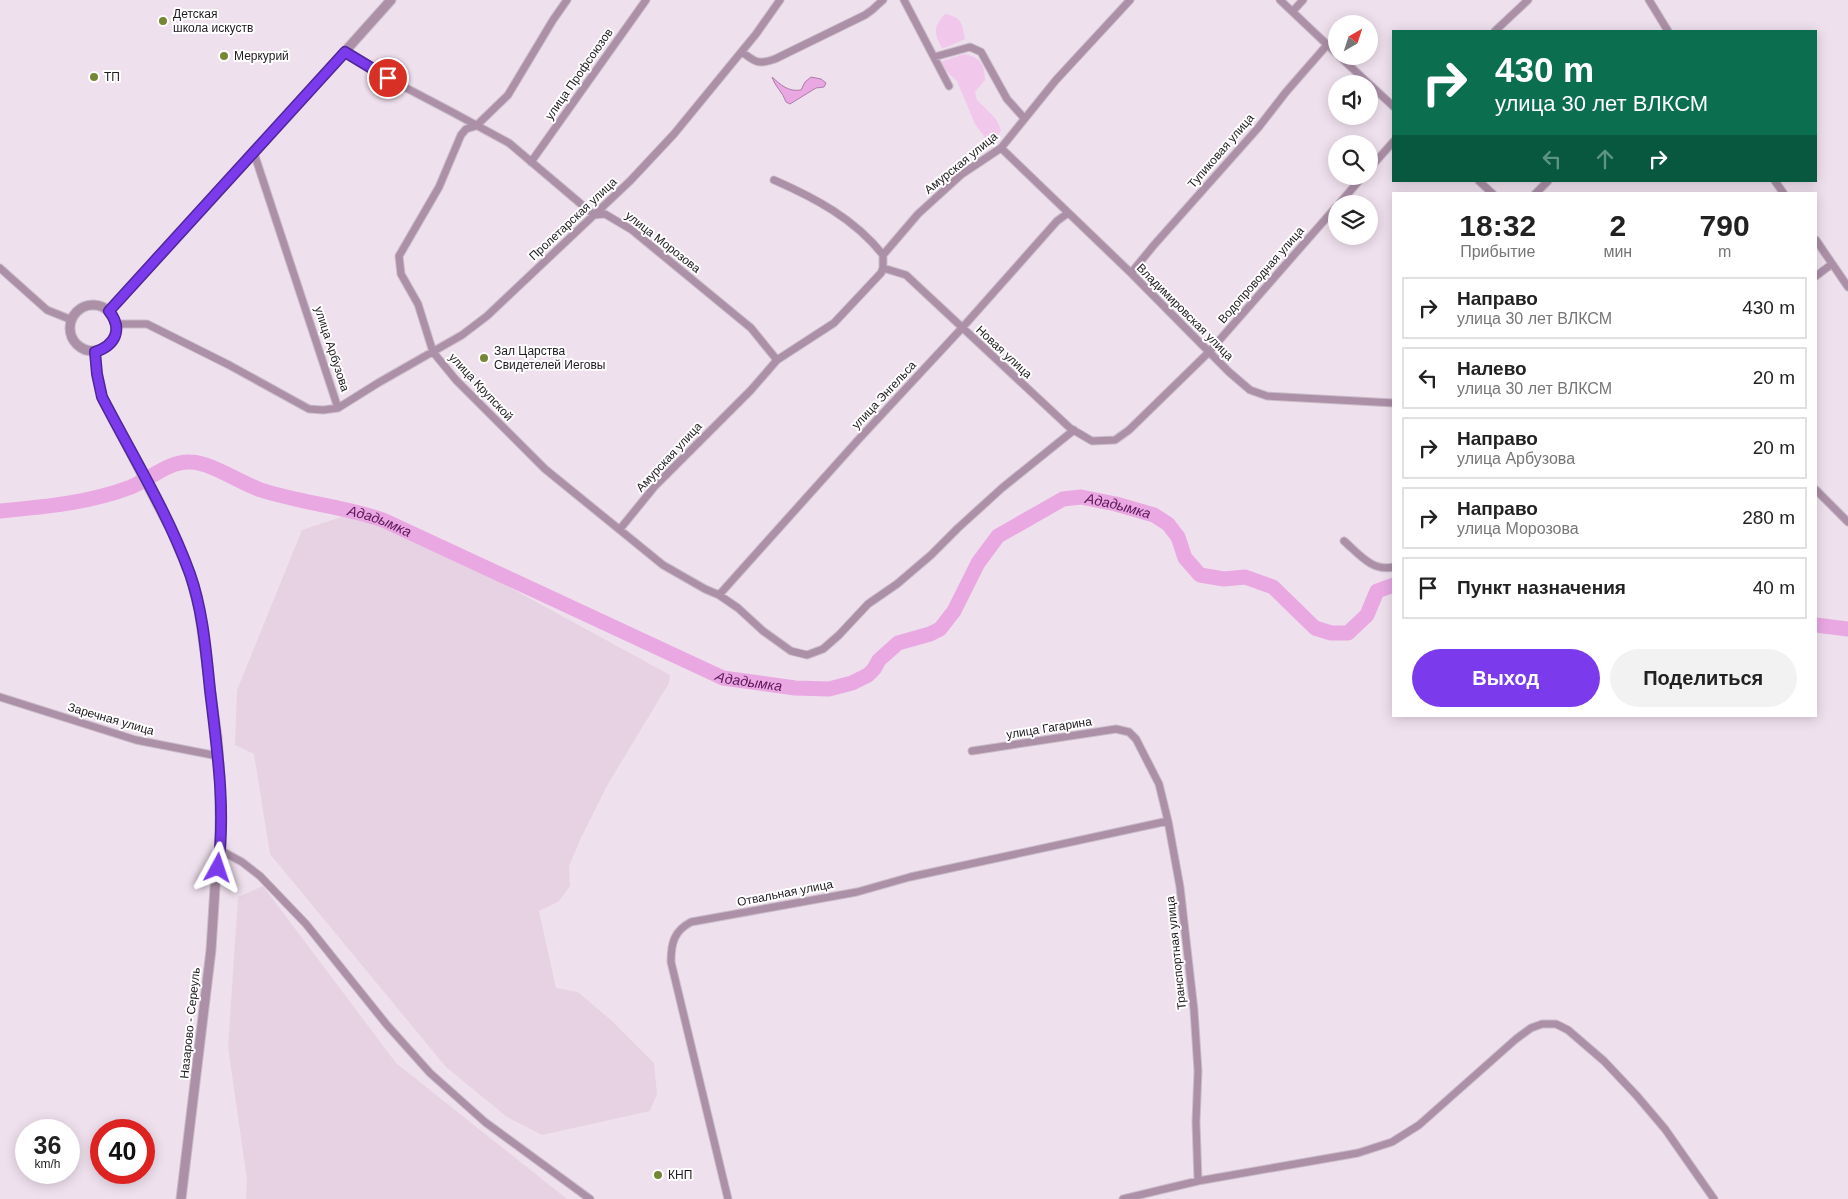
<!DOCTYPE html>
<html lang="ru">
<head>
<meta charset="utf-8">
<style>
  :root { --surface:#fff; --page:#f2f2f2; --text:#222; --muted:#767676; --line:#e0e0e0; --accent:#7c3aed }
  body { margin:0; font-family:Arial,sans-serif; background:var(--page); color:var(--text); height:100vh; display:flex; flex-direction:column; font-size:19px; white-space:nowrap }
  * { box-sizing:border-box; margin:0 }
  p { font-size:16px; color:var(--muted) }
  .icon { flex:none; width:28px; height:28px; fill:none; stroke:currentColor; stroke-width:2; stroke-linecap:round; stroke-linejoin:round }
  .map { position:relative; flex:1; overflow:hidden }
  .side { position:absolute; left:1392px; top:192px; width:425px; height:525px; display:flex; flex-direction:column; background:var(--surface); border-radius:0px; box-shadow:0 2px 12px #0003 }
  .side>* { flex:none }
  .top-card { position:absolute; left:1392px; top:30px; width:425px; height:152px; border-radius:0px; box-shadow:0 2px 12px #0003; background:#0b6e4f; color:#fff; overflow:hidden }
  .needle { width:32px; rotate:39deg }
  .fabs { position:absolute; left:1328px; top:15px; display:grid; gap:10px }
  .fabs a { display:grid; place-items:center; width:50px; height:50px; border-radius:50%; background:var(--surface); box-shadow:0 2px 12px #0003; font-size:25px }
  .speed { position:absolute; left:15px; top:1119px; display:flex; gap:10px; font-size:25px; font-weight:700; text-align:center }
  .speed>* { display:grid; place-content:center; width:65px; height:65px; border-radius:50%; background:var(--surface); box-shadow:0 2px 12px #0003; line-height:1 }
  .speed small { font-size:12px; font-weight:400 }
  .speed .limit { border:8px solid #d22; background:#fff; color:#111 }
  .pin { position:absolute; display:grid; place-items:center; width:42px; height:42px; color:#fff; margin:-21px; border:2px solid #fff; border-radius:50%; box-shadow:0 1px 5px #0007 }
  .me { position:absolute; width:55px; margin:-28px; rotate:5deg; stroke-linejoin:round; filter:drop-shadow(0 0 4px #0008) }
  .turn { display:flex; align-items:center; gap:18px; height:105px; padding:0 20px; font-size:22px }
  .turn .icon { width:65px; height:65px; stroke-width:2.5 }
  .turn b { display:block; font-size:35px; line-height:42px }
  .lanes { display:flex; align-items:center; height:48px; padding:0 20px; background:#0003; justify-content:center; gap:25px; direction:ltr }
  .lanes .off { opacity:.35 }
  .eta { display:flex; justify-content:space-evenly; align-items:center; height:85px; text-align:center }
  .eta b { font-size:30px; font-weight:800; line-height:35px }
  .cta { display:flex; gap:10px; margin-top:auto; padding:10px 20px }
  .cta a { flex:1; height:58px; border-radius:30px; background:var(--accent); color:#fff; font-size:20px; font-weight:800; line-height:58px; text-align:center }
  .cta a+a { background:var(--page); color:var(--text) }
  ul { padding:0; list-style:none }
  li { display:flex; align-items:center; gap:15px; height:62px; margin:0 10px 8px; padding:0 10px; border:2px solid var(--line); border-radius:0px }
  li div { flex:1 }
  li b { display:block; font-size:19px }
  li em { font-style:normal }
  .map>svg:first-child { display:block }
</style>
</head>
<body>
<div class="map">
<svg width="1848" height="1199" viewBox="0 0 1848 1199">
  <rect width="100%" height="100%" fill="#efe0ed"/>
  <path fill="#e7d2e4" d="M356,512L412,534L670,675L669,683L608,784L580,840L569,866L570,886L558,902L539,911L556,988L578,992L612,1021L654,1063L657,1094L650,1111L542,1135L507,1117L446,1067L270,854L254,754L235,745L237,690L302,530Z
    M263,886L396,1063L567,1199H246L247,1180L228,1047L238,897Z"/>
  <path fill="#f1c8ec" d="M945,14C962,17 962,24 965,39L947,47L942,48C934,33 933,27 945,14Z
    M964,54C980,57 985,64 985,80L975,92L977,100L996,119L1001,130L996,140L989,143L975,124L957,81L946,71L941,62L943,61Z"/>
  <path fill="#e9a8e2" stroke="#ac7da8" d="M772,77C781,85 788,92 801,90L805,82L811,77L821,79L826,83L824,87L816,88L790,104L786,102C783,92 775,87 772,77Z"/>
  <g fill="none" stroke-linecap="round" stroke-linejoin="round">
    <g stroke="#e9a8e2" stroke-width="15">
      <path id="s1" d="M0,511C44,507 89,503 131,487C150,479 169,461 190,462C211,462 240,483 261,490C301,503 343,506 383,520L723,678L795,688L829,689L852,683L868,675L874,669L879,660L898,643L930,634L940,629L954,611L978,563L998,536L1063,499L1081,497L1116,504L1154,515L1168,524L1178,537L1185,558L1200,575L1224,579L1245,577L1273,587L1315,628L1331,633H1348L1367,615L1377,591L1394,585"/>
      <path d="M1816,625L1848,629"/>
    </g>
    <defs>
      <path id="minor" d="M567,0L553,20L508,95L476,126L466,129L461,135L439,187L399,256L401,274L418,304L433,352L456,380L545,469L663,565L705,589L719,595L738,608L763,631L791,651L807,655L823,649L839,635L868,604L897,584L931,555L958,528L1002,488L1074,430
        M904,0L949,86
        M1280,0L1336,53
        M1649,0L1668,31
        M1293,11L1303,0
        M1495,31L1528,0
        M345,52L372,70L452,112L509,143L594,215L605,214L632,230L751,328L777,360
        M742,52C755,62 758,65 775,59L865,15L872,10L883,0
        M1339,56L1394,107
        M934,57L970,47L981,52L1007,99L1024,118
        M1001,148L1131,273L1229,372L1250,390L1267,396L1394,403
        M254,153L338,408
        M531,162L646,0
        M1369,169L1394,141
        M774,180C815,198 855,219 883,255
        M1479,181L1493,194
        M1775,181L1784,194
        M1535,194L1548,181
        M1339,204L1363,176
        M1816,240L1848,287
        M0,268L47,310L72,320
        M883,268L906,275L1070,428L1092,441L1115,440L1129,430L1209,352L1336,207
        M1131,273L1154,245L1258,128L1286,92L1327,45
        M1816,276L1832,264
        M116,324H147L229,365L309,409L323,410L338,408L378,383L462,335L487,316L630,181L674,134L756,34L780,0
        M1816,490L1848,522
        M620,529L655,486L751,390L777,360L834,323L881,273L883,268V255L918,214L962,174L1001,148L1056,80L1130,0
        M1344,541C1359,554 1372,572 1394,567
        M719,595L858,440L962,328L1057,221L1068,213
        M0,697L136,740L218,756
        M972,751L1116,729L1129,732L1136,739L1159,784L1168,821L1180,887L1194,1010L1198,1071L1196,1122L1198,1181
        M220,850L242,862L260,876L306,924L387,1025L430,1073L485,1122L590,1199
        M728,1199L671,962C671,943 674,931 691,922L857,892L910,877L1168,821
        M1123,1199L1198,1181L1358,1153L1392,1142L1419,1125L1516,1039L1531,1028L1542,1024H1556L1568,1030L1604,1061L1637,1096L1665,1129L1714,1199"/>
      <path id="tertiary" d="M70 328a23 23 0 1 1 46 0a23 23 0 1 1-46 0Z
        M109,311L254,153L391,0
        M95,351L97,374L102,397L172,532L190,575L199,609L217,737L220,778V850L215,887L211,950L181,1199"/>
    </defs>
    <use href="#minor" stroke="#cabcc8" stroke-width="9"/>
    <use href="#tertiary" stroke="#cabcc8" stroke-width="11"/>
    <use href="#minor" stroke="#ac90a8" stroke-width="7"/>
    <use href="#tertiary" stroke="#ac90a8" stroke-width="9"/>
  </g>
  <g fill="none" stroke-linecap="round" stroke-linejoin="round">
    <defs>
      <path id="route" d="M218,868C226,809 217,749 210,690C206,652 203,611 190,574C168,513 132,455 102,397L97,374L95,352C116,345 123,329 109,311L345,52L388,78"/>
    </defs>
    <use href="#route" stroke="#51269a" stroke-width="12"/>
    <use href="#route" stroke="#7c3aed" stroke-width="9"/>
  </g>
  <g fill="#758736" stroke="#fff" stroke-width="2">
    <circle cx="163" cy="21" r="5"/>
    <circle cx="224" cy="56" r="5"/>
    <circle cx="94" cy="77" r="5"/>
    <circle cx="484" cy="358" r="5"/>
    <circle cx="658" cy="1175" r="5"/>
  </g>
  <g text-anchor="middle" stroke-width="4" stroke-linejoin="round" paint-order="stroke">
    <g font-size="12" fill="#1f1a1f" stroke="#fff" text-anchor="start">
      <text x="173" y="18">Детская<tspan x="173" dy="14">школа искуств</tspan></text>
      <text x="234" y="60">Меркурий</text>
      <text x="104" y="81">ТП</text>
      <text x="494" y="355">Зал Царства<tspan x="494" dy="14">Свидетелей Иеговы</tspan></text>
      <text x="668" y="1179">КНП</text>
    </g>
    <g font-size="12" fill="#1f1a1f" stroke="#fff">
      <text transform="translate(579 74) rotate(-55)" y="4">улица Профсоюзов</text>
      <text transform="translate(1221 151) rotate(-49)" y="4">Тупиковая улица</text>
      <text transform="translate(961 163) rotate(-39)" y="4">Амурская улица</text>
      <text transform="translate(573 219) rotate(-43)" y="4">Пролетарская улица</text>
      <text transform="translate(663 242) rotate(38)" y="4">улица Морозова</text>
      <text transform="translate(1261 275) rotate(-49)" y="4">Водопроводная улица</text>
      <text transform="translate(1185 312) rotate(45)" y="4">Владимировская улица</text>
      <text transform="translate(332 349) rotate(72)" y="4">улица Арбузова</text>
      <text transform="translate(1004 352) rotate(43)" y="4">Новая улица</text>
      <text transform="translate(481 387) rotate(47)" y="4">улица Крупской</text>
      <text transform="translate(884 395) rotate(-47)" y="4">улица Энгельса</text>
      <text transform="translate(669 457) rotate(-47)" y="4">Амурская улица</text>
      <text transform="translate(111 719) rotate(16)" y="4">Заречная улица</text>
      <text transform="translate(1049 728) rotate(-9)" y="4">улица Гагарина</text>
      <text transform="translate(785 893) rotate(-11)" y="4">Отвальная улица</text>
      <text transform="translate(1176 953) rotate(-96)" y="4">Транспортная улица</text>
      <text transform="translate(190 1023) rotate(-84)" y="4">Назарово - Сереуль</text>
    </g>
    <g font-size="14" font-style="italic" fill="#5e135a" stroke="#fff">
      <text dy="5" stroke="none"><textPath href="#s1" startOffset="1254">Ададымка</textPath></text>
      <text dy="5" stroke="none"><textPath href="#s1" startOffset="398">Ададымка</textPath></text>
      <text dy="5" stroke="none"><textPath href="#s1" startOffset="802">Ададымка</textPath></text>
    </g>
  </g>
</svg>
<div class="fabs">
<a><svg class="needle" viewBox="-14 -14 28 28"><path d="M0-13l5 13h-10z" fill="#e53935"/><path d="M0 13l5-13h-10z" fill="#767676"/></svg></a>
<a><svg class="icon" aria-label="sound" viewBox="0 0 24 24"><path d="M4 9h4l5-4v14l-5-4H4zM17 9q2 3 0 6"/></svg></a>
<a><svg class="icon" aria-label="search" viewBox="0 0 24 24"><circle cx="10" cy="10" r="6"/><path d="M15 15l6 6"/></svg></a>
<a><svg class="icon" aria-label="layers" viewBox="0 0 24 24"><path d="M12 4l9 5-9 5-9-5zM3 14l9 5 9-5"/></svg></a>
</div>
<div class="speed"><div>36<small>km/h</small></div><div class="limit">40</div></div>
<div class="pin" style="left:388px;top:78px;background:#d93025"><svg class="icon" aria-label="arrive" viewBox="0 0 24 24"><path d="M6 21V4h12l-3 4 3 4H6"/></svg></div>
<svg class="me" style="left:218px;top:868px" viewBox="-20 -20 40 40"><path d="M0-17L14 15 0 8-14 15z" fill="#7c3aed" stroke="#fff" stroke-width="4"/></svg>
<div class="top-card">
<div class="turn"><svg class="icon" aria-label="right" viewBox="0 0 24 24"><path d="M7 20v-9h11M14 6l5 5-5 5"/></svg><div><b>430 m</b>улица 30 лет ВЛКСМ</div></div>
<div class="lanes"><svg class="icon off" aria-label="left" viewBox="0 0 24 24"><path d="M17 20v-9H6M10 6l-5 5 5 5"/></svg><svg class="icon off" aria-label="ahead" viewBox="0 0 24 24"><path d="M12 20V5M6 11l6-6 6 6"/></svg><svg class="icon" aria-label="right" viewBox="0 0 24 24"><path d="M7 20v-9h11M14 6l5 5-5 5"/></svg></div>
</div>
<section class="side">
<div class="eta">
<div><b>18:32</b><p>Прибытие</p></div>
<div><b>2</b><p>мин</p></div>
<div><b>790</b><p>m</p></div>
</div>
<ul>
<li><svg class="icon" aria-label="right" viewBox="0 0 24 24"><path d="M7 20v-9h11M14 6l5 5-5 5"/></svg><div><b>Направо</b><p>улица 30 лет ВЛКСМ</p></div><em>430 m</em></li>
<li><svg class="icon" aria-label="left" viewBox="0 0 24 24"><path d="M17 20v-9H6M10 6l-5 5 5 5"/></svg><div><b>Налево</b><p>улица 30 лет ВЛКСМ</p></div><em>20 m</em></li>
<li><svg class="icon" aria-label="right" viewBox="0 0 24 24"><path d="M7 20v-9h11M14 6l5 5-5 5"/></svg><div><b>Направо</b><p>улица Арбузова</p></div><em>20 m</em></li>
<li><svg class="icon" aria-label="right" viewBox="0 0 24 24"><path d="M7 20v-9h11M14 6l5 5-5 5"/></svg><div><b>Направо</b><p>улица Морозова</p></div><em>280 m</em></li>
<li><svg class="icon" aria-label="arrive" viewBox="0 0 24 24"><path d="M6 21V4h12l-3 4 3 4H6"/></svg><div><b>Пункт назначения</b></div><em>40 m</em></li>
</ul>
<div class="cta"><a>Выход</a><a>Поделиться</a></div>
</section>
</div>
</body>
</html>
